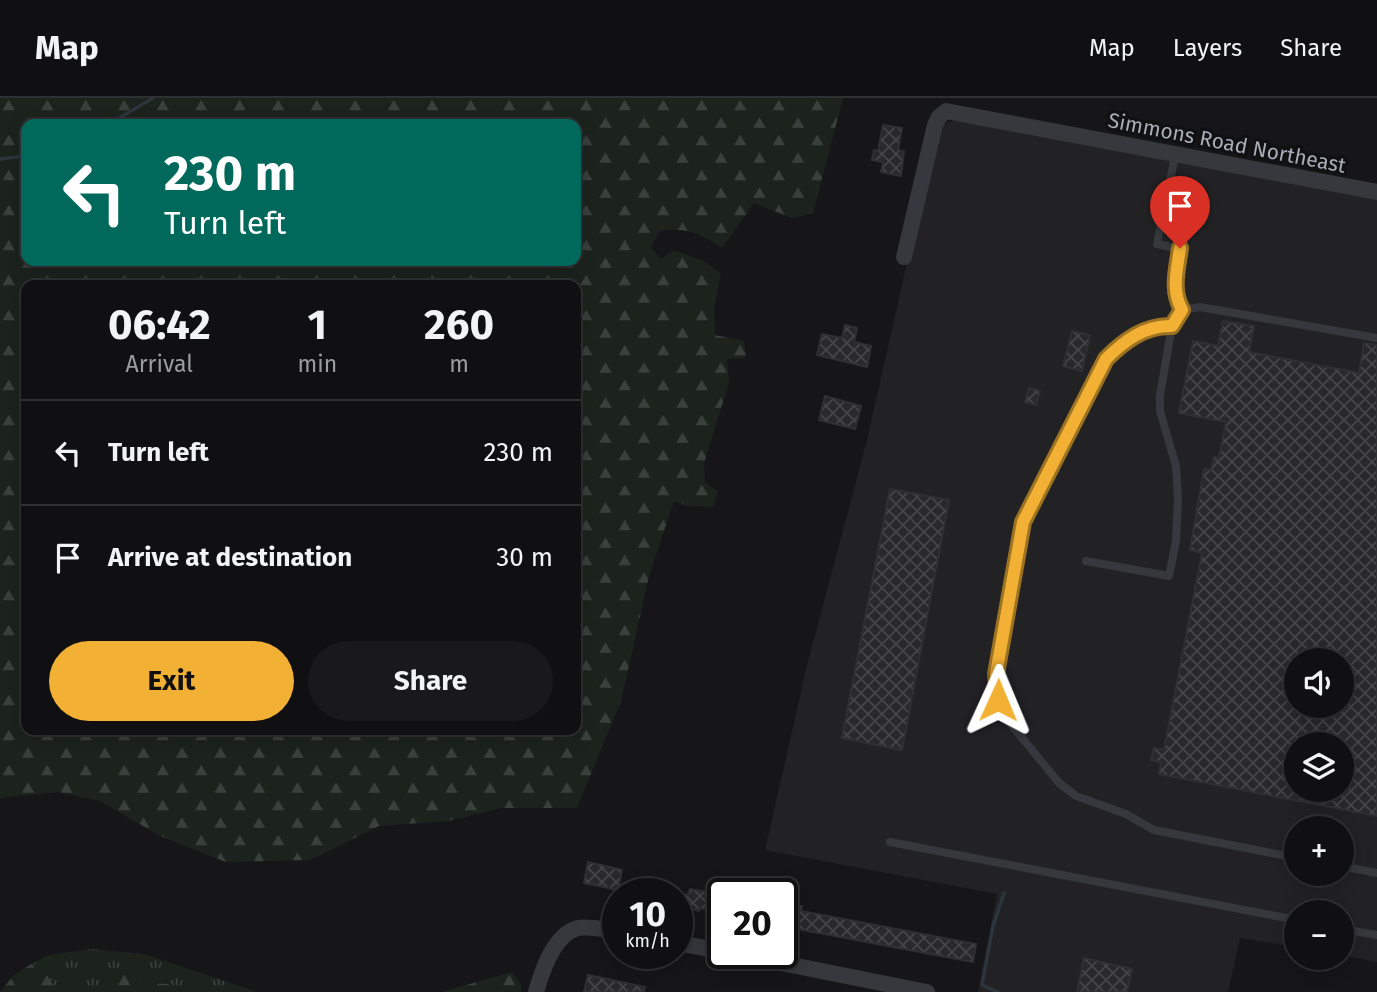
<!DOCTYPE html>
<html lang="en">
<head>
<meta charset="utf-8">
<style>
  :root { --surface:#101012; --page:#19191b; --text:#f1f3f6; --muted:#9c9d9f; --line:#303032; --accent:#f2b134 }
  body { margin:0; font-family:"Fira Sans",sans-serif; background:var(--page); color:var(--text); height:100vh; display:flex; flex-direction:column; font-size:26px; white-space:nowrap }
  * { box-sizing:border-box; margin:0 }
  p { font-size:23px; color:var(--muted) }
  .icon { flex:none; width:38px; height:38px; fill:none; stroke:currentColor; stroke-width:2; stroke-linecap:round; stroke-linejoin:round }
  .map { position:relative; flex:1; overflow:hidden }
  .drawer { position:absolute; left:21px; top:182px; width:560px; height:455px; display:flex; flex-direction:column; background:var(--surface); border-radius:14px; box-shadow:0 4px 18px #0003,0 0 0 2px var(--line) }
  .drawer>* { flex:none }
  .top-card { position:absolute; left:21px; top:21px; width:560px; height:147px; border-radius:14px; box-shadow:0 4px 18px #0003,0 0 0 2px var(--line); background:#00695c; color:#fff; overflow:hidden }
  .fabs { position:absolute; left:1284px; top:550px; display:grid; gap:14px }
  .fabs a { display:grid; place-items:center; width:70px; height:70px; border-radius:50%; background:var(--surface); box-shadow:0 4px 18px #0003,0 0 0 2px var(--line); font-size:35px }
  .speed { position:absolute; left:602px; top:780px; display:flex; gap:14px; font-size:35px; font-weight:700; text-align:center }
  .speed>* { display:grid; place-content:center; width:91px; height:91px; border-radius:50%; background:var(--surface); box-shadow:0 4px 18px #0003,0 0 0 2px var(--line); line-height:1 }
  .speed small { font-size:18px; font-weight:400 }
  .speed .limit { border:4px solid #111; border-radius:10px; background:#fff; color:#111 }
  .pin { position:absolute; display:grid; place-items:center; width:60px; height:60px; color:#fff; margin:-72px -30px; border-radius:50% 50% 50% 0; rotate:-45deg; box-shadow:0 0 7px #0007 }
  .pin .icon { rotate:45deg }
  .me { position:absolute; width:77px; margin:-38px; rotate:1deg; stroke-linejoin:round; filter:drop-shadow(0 0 5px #0008) }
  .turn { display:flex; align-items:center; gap:24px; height:147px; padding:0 28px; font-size:32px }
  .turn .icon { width:91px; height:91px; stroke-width:2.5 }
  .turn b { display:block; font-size:49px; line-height:60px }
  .eta { display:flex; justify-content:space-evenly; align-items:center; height:119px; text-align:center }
  .eta b { font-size:42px; font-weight:700; line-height:49px }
  .action { display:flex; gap:14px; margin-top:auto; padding:14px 28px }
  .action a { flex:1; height:80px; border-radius:42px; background:var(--accent); color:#111; font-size:28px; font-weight:700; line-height:80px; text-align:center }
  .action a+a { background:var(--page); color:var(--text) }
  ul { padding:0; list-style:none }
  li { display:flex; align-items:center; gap:21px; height:105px; padding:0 28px; border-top:2px solid var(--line) }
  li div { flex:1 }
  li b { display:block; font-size:26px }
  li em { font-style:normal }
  header { display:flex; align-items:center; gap:42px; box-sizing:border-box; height:98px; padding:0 35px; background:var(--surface); border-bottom:2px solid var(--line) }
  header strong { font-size:33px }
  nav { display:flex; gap:38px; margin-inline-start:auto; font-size:24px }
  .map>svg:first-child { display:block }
</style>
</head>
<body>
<header>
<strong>Map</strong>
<nav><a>Map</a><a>Layers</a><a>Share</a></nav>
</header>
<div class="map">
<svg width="1377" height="894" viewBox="0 0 1377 894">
  <defs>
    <pattern id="grass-tufts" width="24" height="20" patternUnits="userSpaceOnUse" patternTransform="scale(1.75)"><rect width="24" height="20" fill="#1c231d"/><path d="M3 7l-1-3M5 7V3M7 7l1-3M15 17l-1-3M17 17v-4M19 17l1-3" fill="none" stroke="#3a403c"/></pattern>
    <pattern id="forest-firs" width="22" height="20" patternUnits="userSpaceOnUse" patternTransform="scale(1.75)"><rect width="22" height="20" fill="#1c231d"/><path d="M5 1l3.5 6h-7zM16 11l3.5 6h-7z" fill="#3a403c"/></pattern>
    <pattern id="building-cross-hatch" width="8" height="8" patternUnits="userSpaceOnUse" patternTransform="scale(1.75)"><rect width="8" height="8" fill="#29292c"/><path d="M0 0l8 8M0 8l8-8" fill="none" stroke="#454548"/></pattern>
  </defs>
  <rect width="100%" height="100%" fill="#161618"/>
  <path fill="#222225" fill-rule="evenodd" d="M956,22L1377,101V864L1342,857V814H1297V849L1240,840L1228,894H978L997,796L765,752L807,567L866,346L926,81L943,26ZM1297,562H1342V607H1297ZM1297,646H1342V691H1297ZM1297,730H1342V775H1297Z"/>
  <path fill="url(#grass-tufts)" d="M92,851L145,856L257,894H189L168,886L142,885L127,870H106L103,883L96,894H58L45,874L33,865L49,857Z"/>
  <path fill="url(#forest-firs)" fill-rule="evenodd" d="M0,0H843L813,115L792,120L754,105L722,150C700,135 686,129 659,133L651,150L661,161L674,152L704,163L721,176L714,209L715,237L744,243L746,260L727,261L729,285L704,365L705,385L718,393L713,409L687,408L674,403L649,478L621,603L577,710H501L448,723L379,728L310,762L226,764L160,738L100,703L58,694L0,700ZM26,26H576V163H26ZM26,187H576V632H26Z
    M33,865L45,874L58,894H0L14,877Z
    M106,870H127L142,885L168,886L189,894H96L103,883Z
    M512,874L521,886V894H442Z"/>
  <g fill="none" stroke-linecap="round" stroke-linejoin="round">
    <path stroke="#2c353c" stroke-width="3.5" d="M109,26L153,0
      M0,61L26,58
      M998,894L982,887L993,828L1004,795"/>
  </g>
  <path fill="url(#building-cross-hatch)" stroke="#303034" stroke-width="2" fill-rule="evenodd" d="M883,27L902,30L898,52L904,53L901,78L881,74L883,64L872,62L874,52L878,53Z
    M1223,223L1254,228L1249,254L1359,275L1364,245L1377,247V718L1159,676L1161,664L1151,662L1154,650L1164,652L1202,455L1190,452L1204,371L1211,372L1214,359L1219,360L1226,324L1179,315L1193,243L1218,248ZM1297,562H1342V607H1297ZM1297,646H1342V691H1297Z
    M845,227L857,230L854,244L871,248L867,269L817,257L822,236L842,240Z
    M1072,233L1090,237L1082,273L1063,268Z
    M1029,290L1040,293L1036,307L1025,304Z
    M825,298L861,308L855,331L819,322Z
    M890,391L949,402L902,652L842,640Z
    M588,764L622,772L618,792L584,785Z
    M642,780L670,786L667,796H639Z
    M690,791L717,796L713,813L699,810V813L677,807V795L688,797Z
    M788,805L802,808L801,813L976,846L973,864L787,829L788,822L785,821Z
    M1084,860L1132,871L1127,894H1077Z
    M588,877L645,889L644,894H584Z"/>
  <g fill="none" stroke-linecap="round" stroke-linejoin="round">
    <path stroke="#37383d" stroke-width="8" d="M1175,58L1157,146L1180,151C1177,173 1171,191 1182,212
      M1172,228C1146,227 1124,243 1106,261L1023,424L997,576L998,602L1005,619L1059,685L1076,698L1126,716L1154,732L1297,760
      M1086,463L1169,478L1176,443L1178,401L1176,368L1160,313V297L1172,228L1182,212L1200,209L1377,240
      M890,744L1297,822
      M1342,768L1377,775
      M1342,831L1377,837"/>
    <path stroke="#37383d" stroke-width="16" d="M904,159L935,27L939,19L946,13L1377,94
      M677,845L723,853
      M736,856L927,894
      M536,894C542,873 554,836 578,830C589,828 607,832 618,833"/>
  </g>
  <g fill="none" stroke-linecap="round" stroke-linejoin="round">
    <defs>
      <path id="route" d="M998,602L996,576L1023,424L1106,261C1124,243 1145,227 1172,228L1182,212C1171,191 1177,173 1180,150"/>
    </defs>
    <use href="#route" stroke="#9d7322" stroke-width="18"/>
    <use href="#route" stroke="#f2b134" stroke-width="12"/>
  </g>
  <g text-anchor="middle" stroke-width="7" stroke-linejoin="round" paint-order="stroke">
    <g font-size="21" fill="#a8adb8" stroke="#111113">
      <text transform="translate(1227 45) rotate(11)" y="7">Simmons Road Northeast</text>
    </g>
  </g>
</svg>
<div class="fabs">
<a><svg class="icon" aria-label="sound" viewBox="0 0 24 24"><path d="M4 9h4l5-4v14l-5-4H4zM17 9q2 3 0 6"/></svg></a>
<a><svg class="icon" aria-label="layers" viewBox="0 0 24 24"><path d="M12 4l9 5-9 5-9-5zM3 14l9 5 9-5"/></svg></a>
<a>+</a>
<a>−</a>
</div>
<div class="speed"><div>10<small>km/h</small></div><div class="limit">20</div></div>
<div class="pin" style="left:1180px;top:150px;background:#d93025"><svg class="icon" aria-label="arrive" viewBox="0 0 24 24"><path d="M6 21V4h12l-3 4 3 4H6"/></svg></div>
<svg class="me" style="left:998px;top:602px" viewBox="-20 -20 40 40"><path d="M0-17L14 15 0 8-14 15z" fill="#f2b134" stroke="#fff" stroke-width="4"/></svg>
<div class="top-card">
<div class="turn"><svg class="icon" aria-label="left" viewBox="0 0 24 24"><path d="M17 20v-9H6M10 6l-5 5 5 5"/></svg><div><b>230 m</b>Turn left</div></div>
</div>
<section class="drawer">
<div class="eta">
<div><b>06:42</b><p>Arrival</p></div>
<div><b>1</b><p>min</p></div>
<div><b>260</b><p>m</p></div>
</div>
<ul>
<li><svg class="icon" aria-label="left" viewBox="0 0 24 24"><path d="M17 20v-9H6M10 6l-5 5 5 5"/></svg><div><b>Turn left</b></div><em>230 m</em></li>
<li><svg class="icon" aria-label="arrive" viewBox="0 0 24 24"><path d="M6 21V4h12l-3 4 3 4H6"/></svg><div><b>Arrive at destination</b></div><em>30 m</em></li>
</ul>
<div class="action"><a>Exit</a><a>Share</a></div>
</section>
</div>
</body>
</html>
